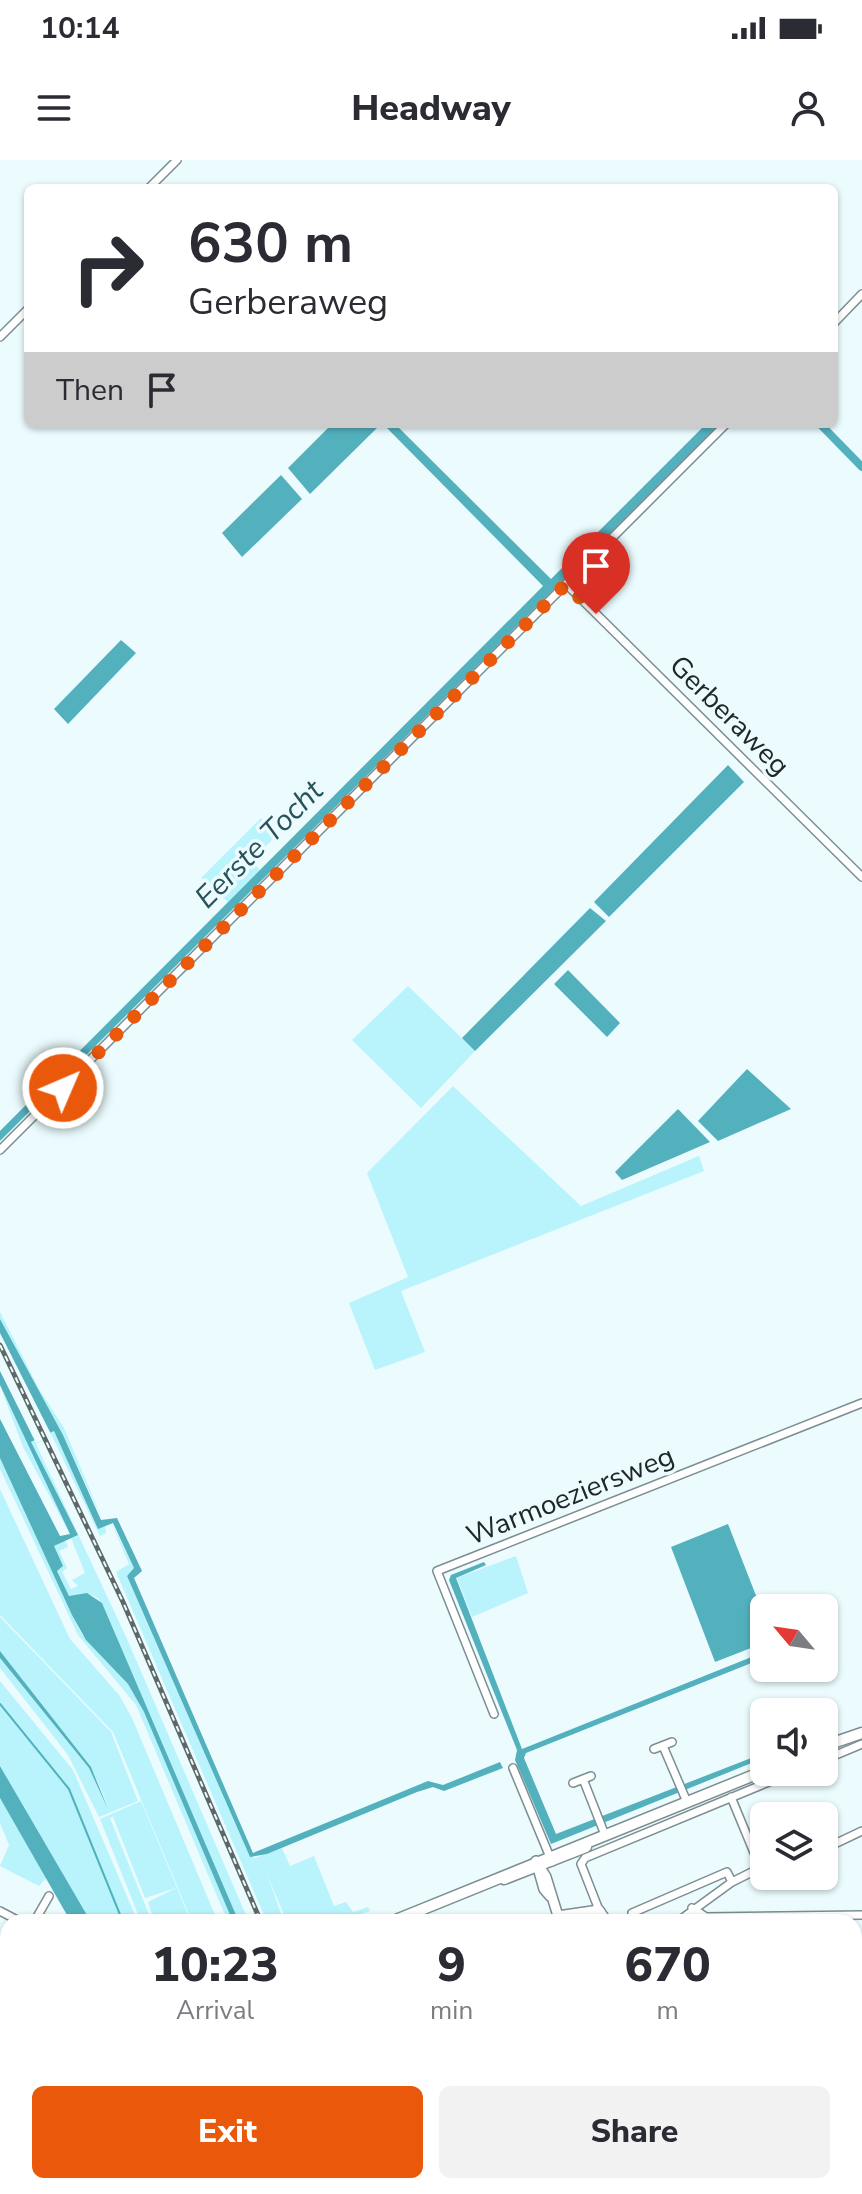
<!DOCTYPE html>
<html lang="en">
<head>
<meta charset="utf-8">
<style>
  :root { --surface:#fff; --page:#f2f2f3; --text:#2b2b33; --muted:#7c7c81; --accent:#ea580c }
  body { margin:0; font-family:"Nunito Sans",sans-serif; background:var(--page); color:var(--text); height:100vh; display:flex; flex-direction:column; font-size:30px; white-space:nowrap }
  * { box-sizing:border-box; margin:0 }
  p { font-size:26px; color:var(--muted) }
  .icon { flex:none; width:44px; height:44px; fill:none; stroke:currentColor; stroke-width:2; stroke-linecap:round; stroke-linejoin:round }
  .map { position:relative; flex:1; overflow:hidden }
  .details { position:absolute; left:0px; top:1754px; width:862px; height:280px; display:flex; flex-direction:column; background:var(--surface); border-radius:24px 24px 0 0; box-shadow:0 2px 6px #0004 }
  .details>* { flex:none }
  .hud { position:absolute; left:24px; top:24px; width:814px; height:244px; border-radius:12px; box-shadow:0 2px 6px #0004; background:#fff; color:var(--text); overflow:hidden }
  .needle { width:52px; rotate:299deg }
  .tools { position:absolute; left:750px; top:1434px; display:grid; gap:16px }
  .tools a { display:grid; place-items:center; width:88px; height:88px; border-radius:12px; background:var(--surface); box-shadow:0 2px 6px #0004; font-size:40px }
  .pin { position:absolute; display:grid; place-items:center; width:68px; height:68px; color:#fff; margin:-82px -34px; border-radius:50% 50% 50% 0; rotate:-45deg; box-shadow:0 0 8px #0007 }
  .pin .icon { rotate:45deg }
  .me { position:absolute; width:88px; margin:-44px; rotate:45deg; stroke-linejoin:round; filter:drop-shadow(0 0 6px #0008) }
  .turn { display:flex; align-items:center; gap:28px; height:168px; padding:0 32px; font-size:36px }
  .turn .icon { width:104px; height:104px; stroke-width:2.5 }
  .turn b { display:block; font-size:56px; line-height:68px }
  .then { display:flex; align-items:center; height:76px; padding:0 32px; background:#0003; gap:16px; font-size:30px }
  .eta { display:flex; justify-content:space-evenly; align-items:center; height:136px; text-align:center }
  .eta b { font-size:48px; font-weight:800; line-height:56px }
  .button { display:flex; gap:16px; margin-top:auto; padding:16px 32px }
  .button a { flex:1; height:92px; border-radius:12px; background:var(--accent); color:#fff; font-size:32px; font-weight:800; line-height:92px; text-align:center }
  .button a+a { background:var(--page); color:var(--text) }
  .status { display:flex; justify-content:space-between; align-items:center; height:56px; padding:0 40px; background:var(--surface); direction:ltr }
  .status svg { height:22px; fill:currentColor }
  header { display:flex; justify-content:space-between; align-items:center; height:104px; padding:0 32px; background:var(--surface); font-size:36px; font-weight:800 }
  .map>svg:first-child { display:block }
</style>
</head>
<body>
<div class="status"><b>10:14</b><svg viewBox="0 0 49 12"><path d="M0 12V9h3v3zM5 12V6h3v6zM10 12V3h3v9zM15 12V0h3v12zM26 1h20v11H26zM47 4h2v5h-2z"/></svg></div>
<header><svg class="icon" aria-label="menu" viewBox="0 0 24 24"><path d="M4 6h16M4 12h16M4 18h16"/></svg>Headway<svg class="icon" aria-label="person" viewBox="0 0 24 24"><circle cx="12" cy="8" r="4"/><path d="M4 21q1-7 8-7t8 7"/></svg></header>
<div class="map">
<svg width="862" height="2034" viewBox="0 0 862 2034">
  <rect width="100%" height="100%" fill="#ebfbfe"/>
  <path fill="#b9f4fc" d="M261,658L278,674L252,700L260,710L228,742L201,718Z
    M408,826L475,891L421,948L352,880Z
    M453,926L581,1046L699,996L704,1011L401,1131L425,1192L375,1210L349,1143L408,1117L367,1013Z
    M0,1152L39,1229L64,1268L103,1361L63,1275L0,1159Z
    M0,1225L70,1369V1374L23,1287Z
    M54,1271L98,1368L105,1365L106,1373L100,1376L52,1276L36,1284L127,1479L249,1762H239L102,1443C92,1430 82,1435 69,1436L57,1410L62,1407L53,1387L65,1380L68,1387L59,1391L67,1408L62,1412L71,1429L78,1426L72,1420L85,1413L71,1378L77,1376L30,1283Z
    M0,1298L81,1473L128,1524L144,1552L233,1762H228L136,1545L78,1475L0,1309Z
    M0,1329L70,1479L119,1535L132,1558L218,1762H192L113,1572L0,1455Z
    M111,1362L134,1408L127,1416L249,1695L255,1698L282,1688L290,1706L314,1696L334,1746L346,1742L353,1752L368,1747L370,1751L341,1762H287L267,1714L284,1762H267L116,1412L129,1404Z
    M516,1396L528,1433L472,1457L457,1418Z
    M0,1457L111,1572L138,1641L99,1657L68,1595L0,1508V1498L89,1608L109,1648L91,1607L0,1491Z
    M0,1521L73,1610L138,1762H91L0,1606Z
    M0,1638L47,1717L39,1726L0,1706L9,1685L0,1663Z
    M141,1641L191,1762H154L148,1742L176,1728L145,1738L113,1657L110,1658L152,1762H141L100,1659Z"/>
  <path fill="#53b1be" d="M332,264H373L377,268L310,334L288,308Z
    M383,264H395L551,419L706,264H720L0,981V971L543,426Z
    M281,315L302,339L242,397L222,373Z
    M121,480L136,493L68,564L54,549Z
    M728,605L744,622L609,757L594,742Z
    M590,748L606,761L475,891L462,878Z
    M568,810L620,863L607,877L554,824Z
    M747,909L791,949L718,981L698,961Z
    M678,949L710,982L622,1020L615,1012Z
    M0,1159L63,1275L101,1360L117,1358L142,1411L134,1418L253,1693L428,1621L443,1625L500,1602L503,1608L444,1631L433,1627L417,1632L267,1694L250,1697L127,1416L134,1408L113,1363L98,1369L54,1271L31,1282L78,1375L54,1386L63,1406L57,1411L69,1436L87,1433L102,1443L239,1762H233L144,1552L128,1524L86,1480L72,1455L0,1298V1259L60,1376L70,1374L0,1225Z
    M728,1364L764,1456V1483L715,1502L671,1387Z
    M484,1402L486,1405L456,1418L522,1589L764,1492V1498L526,1593L524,1598L556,1674L764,1593V1598L551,1684L515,1600L517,1590L449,1420L451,1415Z
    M0,1491L91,1607L108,1649L89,1608L0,1498Z
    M0,1606L91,1762H71L0,1638Z"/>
  <path fill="#ebfbfe" d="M0,1173L52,1276L36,1283L0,1211Z"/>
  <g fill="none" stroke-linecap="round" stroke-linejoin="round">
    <path stroke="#53b1be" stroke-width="2" d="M0,1544L69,1629L123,1762"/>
    <path stroke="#53b1be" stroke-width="8" d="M820,264L862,307"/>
    <defs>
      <path id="minor" d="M149,28L177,0
        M834,163L862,134
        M0,177L28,149
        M566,424L862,717
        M0,990L726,264
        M494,1554L437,1411L862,1243
        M663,1586L687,1642
        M654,1589L672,1582
        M824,1600L862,1584
        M513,1608L552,1702
        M583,1619L605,1675
        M573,1623L591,1616
        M731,1637L760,1707
        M824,1689L862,1671
        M692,1748L706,1757L862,1755
        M599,1750L581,1704L585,1698L793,1612
        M0,1751L21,1762
        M34,1762L49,1736
        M635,1762L632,1753L727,1712L732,1722
        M677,1762L732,1722L764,1706
        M854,1832H862
        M0,1861L8,1843
        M854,1888L862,1889
        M0,1893L8,1897
        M854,1962L862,1961
        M0,1974L8,1978
        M0,2017L8,2021
        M520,2026L523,2034
        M633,2026L636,2034"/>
      <path id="tertiary" d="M536,1701L546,1717L558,1756L599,1750L607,1762
        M536,1701L544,1729L550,1736
        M708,2026L711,2034"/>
      <path id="secondary" d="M824,1586L862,1573
        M504,1719L586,1687
        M391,1762L764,1611
        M395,2026L399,2034"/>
    </defs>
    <use href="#minor" stroke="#7c8e91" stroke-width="10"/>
    <use href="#tertiary" stroke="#7c8e91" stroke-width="12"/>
    <use href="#secondary" stroke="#7c8e91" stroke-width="13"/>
    <use href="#minor" stroke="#fff" stroke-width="7"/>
    <use href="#tertiary" stroke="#fff" stroke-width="9"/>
    <use href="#secondary" stroke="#fff" stroke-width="10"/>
    <defs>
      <path id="rail" d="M0,1185L123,1442L261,1762
        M370,2026L373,2034"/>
    </defs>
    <use href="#rail" stroke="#5e6869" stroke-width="5"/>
    <use href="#rail" stroke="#ebfbfe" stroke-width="2" stroke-dasharray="6" stroke-linecap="butt"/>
  </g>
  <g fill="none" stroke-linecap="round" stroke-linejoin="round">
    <path stroke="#ea580c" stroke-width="14" stroke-dasharray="0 25.2" d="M63,928L566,424L596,454"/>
  </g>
  <g text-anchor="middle" stroke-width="7" stroke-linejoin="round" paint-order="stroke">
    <g font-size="28" fill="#202728" stroke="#ebfbfe">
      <text transform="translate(730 555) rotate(45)" y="10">Gerberaweg</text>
      <text transform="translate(570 1335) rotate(-22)" y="10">Warmoeziersweg</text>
    </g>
    <g font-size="30" font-style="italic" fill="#285258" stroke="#ebfbfe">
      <text transform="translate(259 684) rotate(-45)" y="10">Eerste Tocht</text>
    </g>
  </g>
</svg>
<div class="tools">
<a><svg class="needle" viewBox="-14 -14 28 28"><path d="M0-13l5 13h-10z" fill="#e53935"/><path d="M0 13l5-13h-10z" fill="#7c7c81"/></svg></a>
<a><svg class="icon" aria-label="sound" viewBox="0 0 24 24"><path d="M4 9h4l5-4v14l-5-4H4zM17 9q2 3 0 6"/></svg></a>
<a><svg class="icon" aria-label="layers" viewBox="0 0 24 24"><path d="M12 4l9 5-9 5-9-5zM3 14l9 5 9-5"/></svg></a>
</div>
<div class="pin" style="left:596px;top:454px;background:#d93025"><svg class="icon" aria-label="arrive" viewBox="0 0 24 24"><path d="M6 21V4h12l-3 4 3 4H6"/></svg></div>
<svg class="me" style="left:63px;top:928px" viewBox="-20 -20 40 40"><circle r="17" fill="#ea580c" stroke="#fff" stroke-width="3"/><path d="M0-11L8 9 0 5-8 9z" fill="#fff"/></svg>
<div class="hud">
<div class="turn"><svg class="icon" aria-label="right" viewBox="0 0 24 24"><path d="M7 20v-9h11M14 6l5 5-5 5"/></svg><div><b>630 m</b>Gerberaweg</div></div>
<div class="then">Then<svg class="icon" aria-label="arrive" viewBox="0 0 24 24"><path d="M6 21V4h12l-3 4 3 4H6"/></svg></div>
</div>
<section class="details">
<div class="eta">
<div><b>10:23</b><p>Arrival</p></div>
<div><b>9</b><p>min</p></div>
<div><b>670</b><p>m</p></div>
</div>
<div class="button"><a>Exit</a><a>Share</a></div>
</section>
</div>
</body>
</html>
